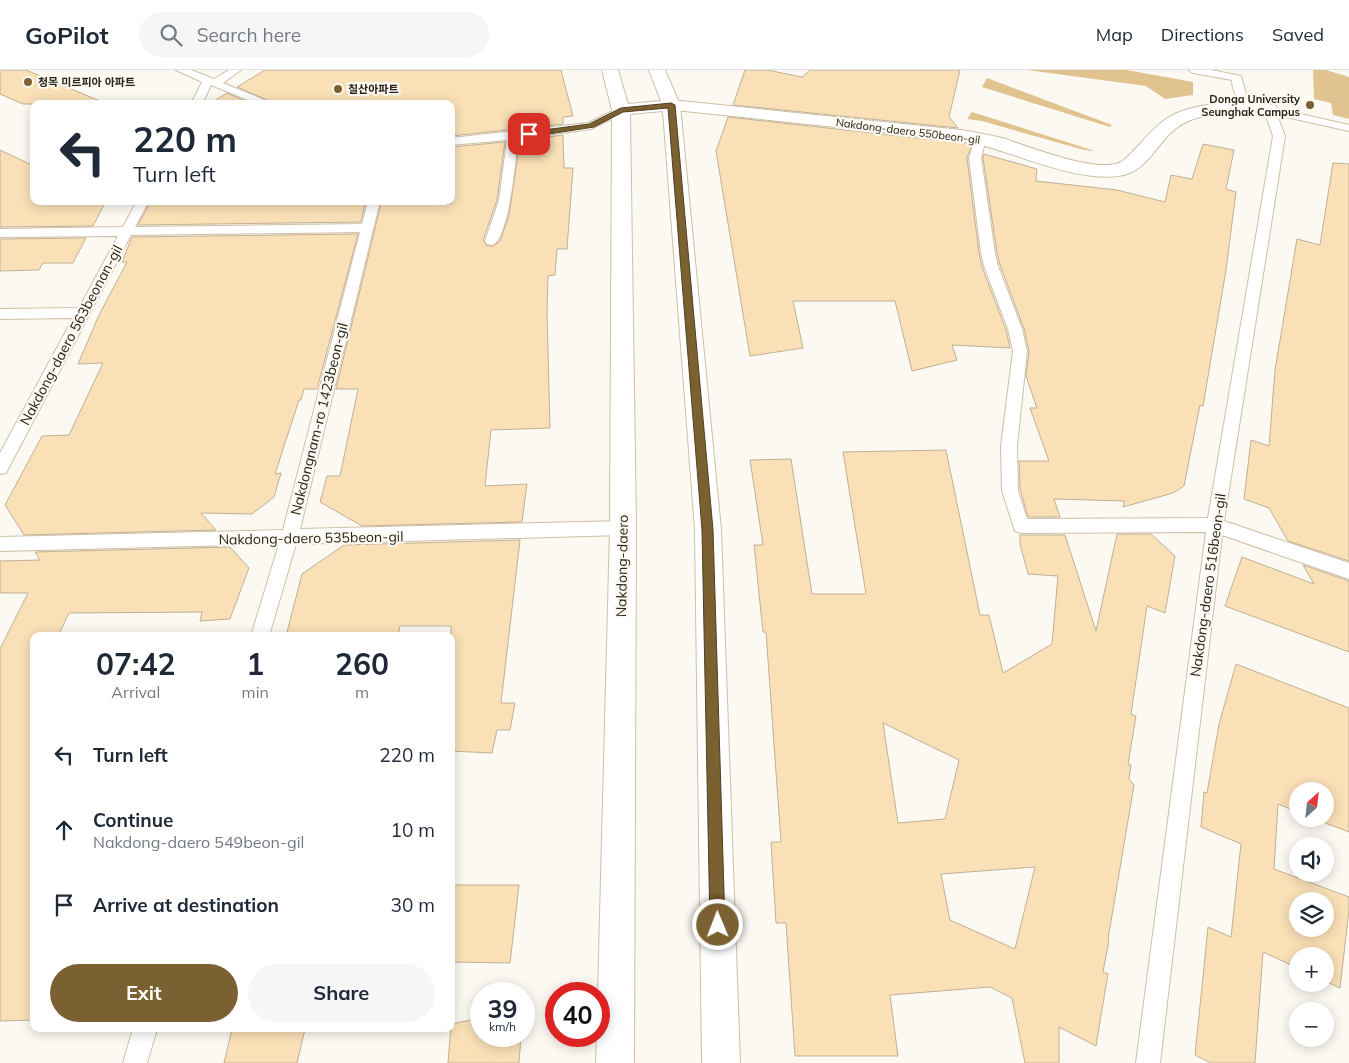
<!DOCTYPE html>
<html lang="en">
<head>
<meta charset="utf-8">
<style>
  :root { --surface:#fff; --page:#f6f6f7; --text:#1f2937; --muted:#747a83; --line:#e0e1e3; --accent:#7b6132 }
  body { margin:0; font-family:Mulish,"Noto Sans KR",sans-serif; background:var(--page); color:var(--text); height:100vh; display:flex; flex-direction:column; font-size:19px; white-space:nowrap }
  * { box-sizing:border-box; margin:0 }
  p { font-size:16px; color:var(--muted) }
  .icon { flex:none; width:28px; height:28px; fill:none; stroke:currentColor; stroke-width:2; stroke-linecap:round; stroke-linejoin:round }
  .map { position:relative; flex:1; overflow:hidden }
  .details { position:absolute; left:30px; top:562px; width:425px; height:400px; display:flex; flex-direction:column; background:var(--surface); border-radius:10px; box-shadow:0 2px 12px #0003 }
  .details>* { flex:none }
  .hud { position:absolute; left:30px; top:30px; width:425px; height:105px; border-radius:10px; box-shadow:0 2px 12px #0003; background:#fff; color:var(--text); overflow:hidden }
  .needle { width:32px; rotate:27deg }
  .controls { position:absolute; left:1289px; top:712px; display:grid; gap:10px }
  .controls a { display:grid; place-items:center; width:45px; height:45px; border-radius:50%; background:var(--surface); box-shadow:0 2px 12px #0003; font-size:25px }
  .speed { position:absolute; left:470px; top:912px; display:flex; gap:10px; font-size:25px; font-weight:700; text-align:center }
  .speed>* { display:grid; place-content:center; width:65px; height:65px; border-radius:50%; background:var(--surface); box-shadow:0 2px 12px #0003; line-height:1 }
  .speed small { font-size:12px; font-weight:400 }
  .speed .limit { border:8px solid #d22; background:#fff; color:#111 }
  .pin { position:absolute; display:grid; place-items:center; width:42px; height:42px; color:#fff; margin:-21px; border-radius:10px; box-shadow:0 2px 8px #0006 }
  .me { position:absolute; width:55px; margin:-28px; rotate:359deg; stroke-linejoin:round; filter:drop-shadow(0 0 4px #0008) }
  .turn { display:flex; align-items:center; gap:18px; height:105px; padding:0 20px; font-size:22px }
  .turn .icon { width:65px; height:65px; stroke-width:2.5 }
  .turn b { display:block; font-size:35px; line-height:42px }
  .eta { display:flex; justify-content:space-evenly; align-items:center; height:85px; text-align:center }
  .eta b { font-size:30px; font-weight:700; line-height:35px }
  .button { display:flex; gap:10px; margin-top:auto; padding:10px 20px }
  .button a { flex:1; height:58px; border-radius:30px; background:var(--accent); color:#fff; font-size:20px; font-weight:700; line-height:58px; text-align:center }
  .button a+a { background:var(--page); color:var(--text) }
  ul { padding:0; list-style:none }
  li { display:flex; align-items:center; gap:15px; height:75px; padding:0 20px }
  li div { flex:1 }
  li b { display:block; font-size:19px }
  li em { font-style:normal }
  header { display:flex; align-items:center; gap:30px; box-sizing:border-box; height:70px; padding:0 25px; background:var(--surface); border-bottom:1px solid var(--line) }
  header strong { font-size:24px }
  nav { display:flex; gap:28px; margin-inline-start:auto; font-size:18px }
  .search { width:350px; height:45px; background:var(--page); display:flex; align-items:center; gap:12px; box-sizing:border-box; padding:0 18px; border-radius:28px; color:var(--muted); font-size:19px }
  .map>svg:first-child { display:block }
</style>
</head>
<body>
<header>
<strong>GoPilot</strong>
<div class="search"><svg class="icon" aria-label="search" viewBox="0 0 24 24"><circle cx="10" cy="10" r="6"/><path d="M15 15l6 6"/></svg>Search here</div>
<nav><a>Map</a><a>Directions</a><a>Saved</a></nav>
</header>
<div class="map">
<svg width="1349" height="993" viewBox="0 0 1349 993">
  <rect width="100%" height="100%" fill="#fcf9f3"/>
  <path fill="#e1c38f" d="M1027,0H1127L1193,12V25L1165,29L1146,16Z
    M1313,0H1326L1349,7V49L1333,45L1331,33L1314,29Z
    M987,8L1112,55L1110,57L982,17Z
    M972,42L1095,81L1084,80L982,51L967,49Z"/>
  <path fill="#f9e0b7" stroke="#c0b095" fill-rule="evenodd" d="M0,0H26L107,34H23L0,24Z
    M265,0H561L573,46L563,47V54L451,66V34H276L237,17Z
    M745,0H767L802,7L810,0H960L949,47L958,58L733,35Z
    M227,23L252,34H209Z
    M728,47L972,74L967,88L979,183L982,197L1006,260L1010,278L952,275L957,290L912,301L895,231H793L803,278L750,286L716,81Z
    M563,65L564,98H573L567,179H557L555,205L548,206L547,244L550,358L491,360L485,416L527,414L522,452L362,456L320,432L327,406H340L358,319H336L381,134H451V77L505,72L497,130L483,170L487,176H493L500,171L509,145L520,71Z
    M1203,74L1234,80L1226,119L1236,122L1226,200L1203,336L1200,335L1184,416L1173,423L1123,437L1124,431L1054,429L1060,447H1028L1020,419L1019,391H1049L1030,338H1037L1026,306L1029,281L1024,259L1000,195L997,183L983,88L984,84L1037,99L1036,111L1117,120L1165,132L1171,105L1192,109Z
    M0,80L34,96V131H106L93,156L0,157Z
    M1333,93L1349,94V491L1288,471L1269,438L1244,429L1251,370L1269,376L1275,300L1297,169L1320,175Z
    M151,131H298L297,134H365L361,152L138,155Z
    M358,164L317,319H304L301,330H299L275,404L281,403L274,427L252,444L201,443L216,460L24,465L5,435L42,366L69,365L103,293L78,294L99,245L127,192H122L132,167Z
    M86,168L73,193H43L39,200L0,201V169Z
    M946,380L980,545H989L1003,603L1052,574L1058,506L1028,504L1020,474V465H1065L1096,561L1117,464H1151L1175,486L1165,543L1147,536L1131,644L1136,646L1128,694L1131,695L1129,709L1134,715L1108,869L1109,870L1103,902L1108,904L1096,976L1059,957V993H1025L1012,928L990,917L890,925L898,986H795L786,853H776L771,772H781L766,562H763L754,475H763L750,390L791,389L812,524H866L843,382ZM883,653L959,690L945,749L898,753ZM1035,797L1015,879L950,850L941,804Z
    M520,470L501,633H515L510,660H497L492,683L451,681V556H400L398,566H286L302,504L344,475Z
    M230,477L249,498L230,549L200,551L202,542L69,543L58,566H34V950L0,951V579L28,523H0V491L40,490L35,482Z
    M1242,487L1314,514L1303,495L1349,511V582L1225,536Z
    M1236,594L1349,638V762L1315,749H1325V721H1298V742L1278,734L1274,799L1349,827V840L1340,918L1325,911V886H1298V898L1263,882L1255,993H1211L1195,985L1208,857L1231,867L1241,774L1201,757L1204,722L1207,723L1219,654ZM1298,831H1325V859H1298Z
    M451,815H519L510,893L451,892Z
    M481,948V966H521L519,993H448L451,954Z
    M232,959H305L297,993H224Z"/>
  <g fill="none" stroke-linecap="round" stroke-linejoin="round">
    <defs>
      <path id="service" d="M176,0H191L214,9L229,0H241L223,13L274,34H258L211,15L202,34H191L202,12Z
        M1188,0H1211L1241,6L1246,24L1262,39L1256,42C1243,39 1232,24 1232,10L1193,3Z
        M621,37L627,40L625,42L591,59L518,69C516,87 509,171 492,175L487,174L485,171L499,130L507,70L451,75V68L588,53Z
        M1270,37L1349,55V61L1277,45L1285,66L1224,451L1349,493V509L1222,465L1160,993H1136L1206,462L1021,463L1015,461L1002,421L1001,376L1013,281L1008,259L984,196L981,183L969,88L976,67H984L986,69L981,88L995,183L998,196L1022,259L1027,281L1017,376L1018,421L1027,449L1208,448L1273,66L1264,40Z
        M137,131H149L135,157L362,154L368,131H380L300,459L623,451L629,453L631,458L629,463L623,465L296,474L269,566H251L279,474L0,481V467L283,460L360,162L131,165L6,403L0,404V383L73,248L0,249V239L79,238L118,166L0,167V159L123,157Z
        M133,959H157L147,993H123Z"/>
      <path id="minor" d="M671,30L961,60C975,62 989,65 1002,68C1028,76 1103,107 1124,90C1139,77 1150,60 1166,49C1190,32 1248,29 1276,36L1279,40L1276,44L1270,45C1240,43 1199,39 1174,60C1158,73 1146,100 1124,105C1077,115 1009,79 961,70L665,39L662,35L665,31Z"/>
      <path id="tertiary" d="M602,0H618L628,34L661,31L649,0H665L680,35L721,460L740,993H702L695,460L663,41L630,44L636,458L634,993H596L597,966H599L598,924L610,458L612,40Z"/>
    </defs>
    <use href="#service" stroke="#cfbfa4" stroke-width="2"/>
    <use href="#minor" stroke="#cfbfa4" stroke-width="2"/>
    <use href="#tertiary" stroke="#cfbfa4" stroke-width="2"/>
    <use href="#service" fill="#fff" fill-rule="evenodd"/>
    <use href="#minor" fill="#fff" fill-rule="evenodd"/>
    <use href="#tertiary" fill="#fff" fill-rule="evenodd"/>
  </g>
  <path fill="#7b6132" stroke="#503f20" d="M671,33L675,35L713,460L725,855L723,860L718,862L712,860L710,855L702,460L668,38L623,42L594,57L529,67L525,64L529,62L589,54L621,38Z"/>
  <g fill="#7b6132" stroke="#fcf9f3" stroke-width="2">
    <circle cx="28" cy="12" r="5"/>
    <circle cx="338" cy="19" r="5"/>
    <circle cx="1310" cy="35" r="5"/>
  </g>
  <g text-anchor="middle" stroke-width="4.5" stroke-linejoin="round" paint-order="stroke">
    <g font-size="11" font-weight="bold" fill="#2a2419" stroke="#fcf9f3" text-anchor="start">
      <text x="38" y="16">청목 미르피아 아파트</text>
      <text x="348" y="23">칠산아파트</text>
      <text x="1300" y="33" text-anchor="end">Donga University<tspan x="1300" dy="13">Seunghak Campus</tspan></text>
    </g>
    <g font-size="11" fill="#2a2419" stroke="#fcf9f3">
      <text transform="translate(908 61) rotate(7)" y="4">Nakdong-daero 550beon-gil</text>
    </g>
    <g font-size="14" fill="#2a2419" stroke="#fcf9f3">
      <text transform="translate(71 265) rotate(-62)" y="5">Nakdong-daero 563beonan-gil</text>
      <text transform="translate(319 349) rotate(-76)" y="5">Nakdongnam-ro 1423beon-gil</text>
      <text transform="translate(311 468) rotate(-1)" y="5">Nakdong-daero 535beon-gil</text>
      <text transform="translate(622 496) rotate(-89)" y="5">Nakdong-daero</text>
      <text transform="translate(1208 515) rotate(-82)" y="5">Nakdong-daero 516beon-gil</text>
    </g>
  </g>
</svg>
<div class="controls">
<a><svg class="needle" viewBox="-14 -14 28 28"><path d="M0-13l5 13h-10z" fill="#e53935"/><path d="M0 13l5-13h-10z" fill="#747a83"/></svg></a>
<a><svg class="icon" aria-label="sound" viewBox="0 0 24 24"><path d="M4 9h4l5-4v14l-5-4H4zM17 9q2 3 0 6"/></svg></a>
<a><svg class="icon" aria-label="layers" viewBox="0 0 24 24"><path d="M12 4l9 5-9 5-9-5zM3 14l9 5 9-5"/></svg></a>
<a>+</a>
<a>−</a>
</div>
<div class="speed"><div>39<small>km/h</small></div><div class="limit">40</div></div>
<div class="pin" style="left:529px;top:64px;background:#d93025"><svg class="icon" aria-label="arrive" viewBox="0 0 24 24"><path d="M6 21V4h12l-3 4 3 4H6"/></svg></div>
<svg class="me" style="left:718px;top:855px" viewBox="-20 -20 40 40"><circle r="17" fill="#7b6132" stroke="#fff" stroke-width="3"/><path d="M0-11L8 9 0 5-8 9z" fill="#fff"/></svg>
<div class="hud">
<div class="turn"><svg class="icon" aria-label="left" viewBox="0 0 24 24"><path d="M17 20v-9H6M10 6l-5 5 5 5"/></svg><div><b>220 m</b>Turn left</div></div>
</div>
<section class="details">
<div class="eta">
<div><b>07:42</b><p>Arrival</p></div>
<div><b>1</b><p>min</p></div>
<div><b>260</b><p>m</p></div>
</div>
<ul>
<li><svg class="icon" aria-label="left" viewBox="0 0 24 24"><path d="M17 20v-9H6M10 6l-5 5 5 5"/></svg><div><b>Turn left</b></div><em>220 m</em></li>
<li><svg class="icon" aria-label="ahead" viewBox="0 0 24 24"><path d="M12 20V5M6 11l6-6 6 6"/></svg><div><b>Continue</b><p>Nakdong-daero 549beon-gil</p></div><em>10 m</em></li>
<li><svg class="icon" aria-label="arrive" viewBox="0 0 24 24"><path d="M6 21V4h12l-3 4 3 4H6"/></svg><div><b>Arrive at destination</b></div><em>30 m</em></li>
</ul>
<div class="button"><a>Exit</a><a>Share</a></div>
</section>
</div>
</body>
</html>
